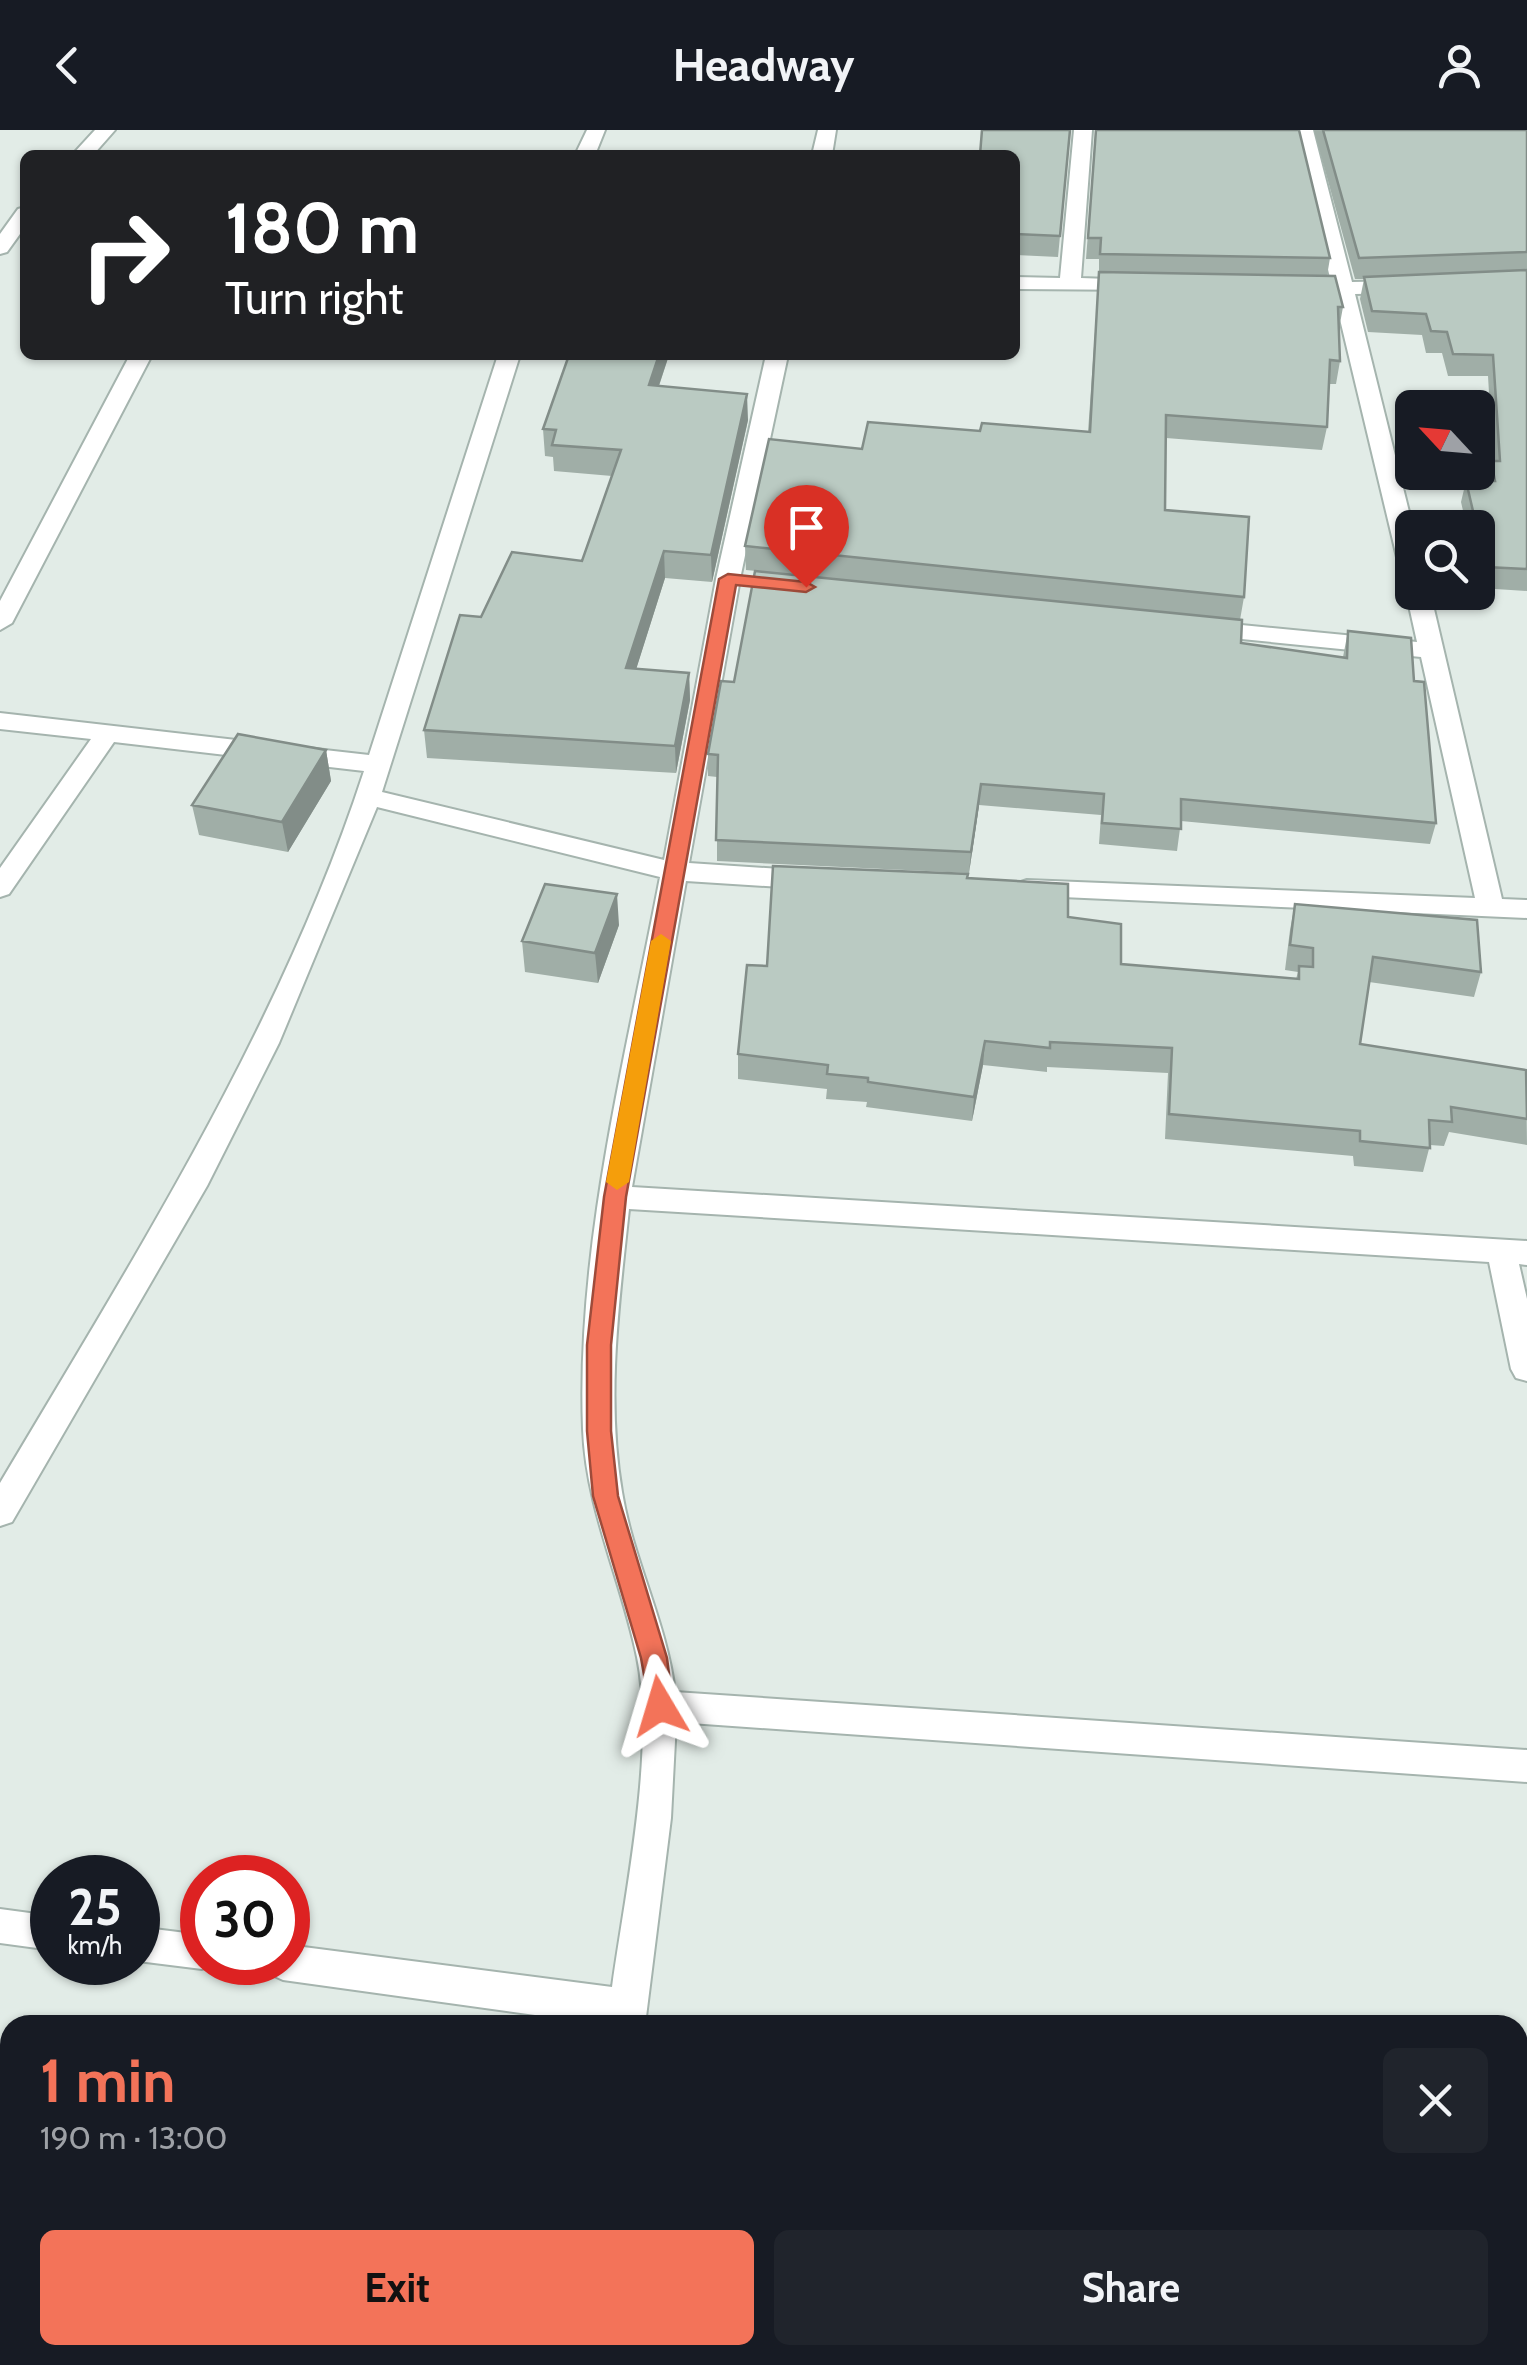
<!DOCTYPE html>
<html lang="en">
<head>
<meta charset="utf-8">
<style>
  :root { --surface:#171b24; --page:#20242c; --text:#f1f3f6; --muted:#9ea1a6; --accent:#f37359 }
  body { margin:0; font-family:Cabin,sans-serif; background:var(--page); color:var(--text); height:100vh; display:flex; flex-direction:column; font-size:38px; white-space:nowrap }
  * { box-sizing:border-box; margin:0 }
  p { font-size:32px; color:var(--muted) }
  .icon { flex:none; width:55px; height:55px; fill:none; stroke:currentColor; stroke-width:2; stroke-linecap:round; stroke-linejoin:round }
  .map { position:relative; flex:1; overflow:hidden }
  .side { position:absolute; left:0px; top:1885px; width:1528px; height:350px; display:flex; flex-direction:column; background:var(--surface); border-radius:30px 30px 0 0; box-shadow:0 2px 8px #0004 }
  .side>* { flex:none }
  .banner { position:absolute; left:20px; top:20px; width:1000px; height:210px; border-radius:15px; box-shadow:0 2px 8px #0004; background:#202124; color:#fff; overflow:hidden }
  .needle { width:65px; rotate:296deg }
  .controls { position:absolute; left:1395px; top:260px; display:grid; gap:20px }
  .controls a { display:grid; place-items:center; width:100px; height:100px; border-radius:15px; background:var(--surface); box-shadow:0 2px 8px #0004; font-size:50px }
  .speed { position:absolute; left:30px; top:1725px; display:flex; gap:20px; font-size:50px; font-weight:700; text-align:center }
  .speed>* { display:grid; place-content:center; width:130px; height:130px; border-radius:50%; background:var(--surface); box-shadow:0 2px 8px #0004; line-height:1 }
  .speed small { font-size:25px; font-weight:400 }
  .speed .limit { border:15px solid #d22; background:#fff; color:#111 }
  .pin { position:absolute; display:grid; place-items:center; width:85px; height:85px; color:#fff; margin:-102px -42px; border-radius:50% 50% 50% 0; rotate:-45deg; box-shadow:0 0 10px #0007 }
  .pin .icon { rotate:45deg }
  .me { position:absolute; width:110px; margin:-55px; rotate:353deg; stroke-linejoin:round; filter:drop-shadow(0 0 8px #0008) }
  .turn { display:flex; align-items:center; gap:35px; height:210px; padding:0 40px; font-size:45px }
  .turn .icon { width:130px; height:130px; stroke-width:2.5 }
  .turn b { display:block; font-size:70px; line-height:85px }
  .round { display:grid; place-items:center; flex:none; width:105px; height:105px; border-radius:15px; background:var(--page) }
  .overview { display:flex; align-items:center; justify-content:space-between; height:170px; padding:0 40px }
  h1 { font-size:60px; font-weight:800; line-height:75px; color:var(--accent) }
  .primary-button { display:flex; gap:20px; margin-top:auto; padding:20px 40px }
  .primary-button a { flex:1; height:115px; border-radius:15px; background:var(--accent); color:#111; font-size:40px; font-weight:800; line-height:115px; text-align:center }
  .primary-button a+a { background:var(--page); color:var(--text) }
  header { display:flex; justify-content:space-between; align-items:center; height:130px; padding:0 40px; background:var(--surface); font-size:45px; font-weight:800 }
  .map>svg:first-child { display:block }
</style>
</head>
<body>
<header><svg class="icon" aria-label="back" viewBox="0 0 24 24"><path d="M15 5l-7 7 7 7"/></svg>Headway<svg class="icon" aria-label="person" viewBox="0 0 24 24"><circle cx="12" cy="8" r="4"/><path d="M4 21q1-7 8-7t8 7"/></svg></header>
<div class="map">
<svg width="1527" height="2235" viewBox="0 0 1527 2235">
  <rect width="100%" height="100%" fill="#e2ece7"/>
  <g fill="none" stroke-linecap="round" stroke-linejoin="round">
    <defs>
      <path id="minor" d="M95,0H115L93,25H72Z
        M587,0H605L595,25H575Z
        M818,0H836L832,25H812Z
        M1074,0H1092L1081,148L1137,150L1144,152L1147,156L1144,160L1015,159V147L1060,148Z
        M1295,0H1313L1352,152L1402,151L1412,157L1402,163L1355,164L1413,398L1412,447L1400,440L1334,164L1298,165L1288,159L1298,153L1331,152Z
        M25,77V97L7,122L0,124V104L18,79Z
        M130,225H152L12,493L0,500V471Z
        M498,225H520L382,662L664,730L716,449L766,225H788L740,449L689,733L811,741L820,744L824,750L820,756L811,759L686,751L632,1057L1527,1111V1135L1519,1134L1527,1169V1251L1516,1248L1511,1239L1489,1132L629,1079C619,1173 606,1268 622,1362C633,1430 667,1493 675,1562L1527,1620V1652L676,1592L671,1688L645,1895H607L283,1850L270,1844L265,1832H288V1815L612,1857C625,1763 656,1618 637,1527C621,1449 586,1379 583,1299C576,1114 626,927 660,747L377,677L279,913L207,1056L12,1392L0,1396V1353C136,1124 281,896 364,641L114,612L9,764L0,767V738L91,609L0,599V583L369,625Z
        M1412,456V462H1430L1502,769L1527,770V788L1018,765L1014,759L1018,753L1027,750L1475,768L1421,527L1201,505L1189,498L1201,491L1417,512L1406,462Z
        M0,1779L52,1786V1820L0,1813Z
        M138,1797L202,1805V1832L215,1834L202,1839L138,1831Z
        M1527,2157V2200L1518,2203V2161Z
        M554,2225H594L593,2235H551Z
        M1419,2225H1470L1466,2235H1414Z"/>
    </defs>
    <use href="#minor" stroke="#a5b4ae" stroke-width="4"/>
    <use href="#minor" fill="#fff" fill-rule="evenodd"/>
  </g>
  <path fill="#a0aea7" d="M1070,0L1058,127L1015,125V25Z
    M1096,0H1299L1330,128L1327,146L1343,177L1339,199L1340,231L1336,254H1329L1327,297L1322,320L1166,308L1165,380L1244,467L1240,490L746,440L745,416L862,319L980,301L1088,302L1099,145V129H1086Z
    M1314,0H1527V461L1480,458L1478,446V398H1467L1461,372L1466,351H1486L1491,331H1493L1488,246H1448L1442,223H1426L1422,205L1368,202L1360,169L1364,149H1355Z
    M569,225H669L659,256L748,290L712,452L665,448L636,539L689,543L690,570L676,643L427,628L424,600L481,487L582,431L612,346L554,341L553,327L545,326L543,299Z
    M1348,501L1414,551L1436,693L1430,714L1181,691L1177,721L1099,714L1101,685L979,675L969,743L717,731V647L708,646V624L734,552L1241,513L1343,527Z
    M326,620L331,651L288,722L199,705L192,675Z
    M967,748L1068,787L1121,834L1296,849L1298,842L1285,840L1290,800L1295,774L1481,842L1474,867L1369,852L1360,914L1526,940L1527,1015L1449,1002L1444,1016L1430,1015L1423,1042L1354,1036L1353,1026L1165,1009L1168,943L1047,937V942L983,935L972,991L866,977L867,972L826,969L827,959L738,949V924L767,836Z
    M619,795L598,853L525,842L522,811Z"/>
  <path fill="#828d88" d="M659,225H669L650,282L649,255Z
    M747,264L748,290L712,452L711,425Z
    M664,421L665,448L628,565L626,538Z
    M689,543L690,570L676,643L675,616Z
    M326,620L331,651L288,722L282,692Z
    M981,654L979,675L969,743L971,722Z
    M617,764L619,795L598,853L595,823Z
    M985,911L983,935L972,991L974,967Z"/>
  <path fill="#bacac2" stroke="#828d88" stroke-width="2.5" d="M982,0H1070L1060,106L1015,104V25H980Z
    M1096,0H1299L1330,128L1100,124L1101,108H1088Z
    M1323,0H1527V122L1359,128Z
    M1527,140V439L1486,437L1466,351H1495L1491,331H1500L1493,225L1453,224L1447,202L1431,201L1426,184L1372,181L1364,147Z
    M1099,142L1335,146L1343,177H1338L1340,231L1330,230L1327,297L1166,285L1165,380L1249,387L1244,467L745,416L769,309L862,319L868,292L980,301L982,293L1090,302Z
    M569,225H659L649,255L747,264L711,425L664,421L626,538L689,543L675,616L424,600L460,485L481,487L512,422L582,431L621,320L552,315L556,300L543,299Z
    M755,441L1242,490L1241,513L1347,528L1348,501L1411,508L1414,551L1424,552L1436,693L1181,669V699L1102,693L1104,664L981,654L971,722L716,710L718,625L708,624L721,551L734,552Z
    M238,604L326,620L282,692L192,675Z
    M773,736L968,744L967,748L1068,754V787L1121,794V834L1299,849V836L1313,837V818L1290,815L1295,774L1477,790L1481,842L1373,827L1360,914L1526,940L1527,989L1451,977L1452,992L1429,990L1430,1018L1360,1011V1001L1169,984L1172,918L1050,912V918L985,911L974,967L868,952V948L827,944L828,935L738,924L747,835L767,836Z
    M545,754L617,764L595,823L522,811Z"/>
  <path fill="#f37359" stroke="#9e4b3a" stroke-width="2.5" d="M728,444L806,452L815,457L806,462L736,455L626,1067L611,1215V1301L618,1366L667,1528L673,1576L669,1584L660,1587L651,1584L641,1528L593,1366L587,1301V1215L604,1067L719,449Z"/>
  <path fill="#f59e0b" d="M661,804L671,811L629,1052L617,1060L606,1052L651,811Z"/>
</svg>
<div class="controls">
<a><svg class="needle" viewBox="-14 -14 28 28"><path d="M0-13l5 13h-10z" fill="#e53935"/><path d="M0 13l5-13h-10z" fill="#9ea1a6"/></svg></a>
<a><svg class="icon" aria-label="search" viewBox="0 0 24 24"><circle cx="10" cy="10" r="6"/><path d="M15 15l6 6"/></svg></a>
</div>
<div class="speed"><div>25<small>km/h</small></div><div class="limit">30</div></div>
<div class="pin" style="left:806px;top:457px;background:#d93025"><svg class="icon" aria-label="arrive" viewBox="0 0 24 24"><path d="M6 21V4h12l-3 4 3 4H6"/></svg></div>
<svg class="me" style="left:660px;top:1576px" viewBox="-20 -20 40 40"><path d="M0-17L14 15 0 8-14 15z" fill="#f37359" stroke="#fff" stroke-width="4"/></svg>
<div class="banner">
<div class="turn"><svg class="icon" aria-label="right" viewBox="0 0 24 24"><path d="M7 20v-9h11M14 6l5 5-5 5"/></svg><div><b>180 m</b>Turn right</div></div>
</div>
<section class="side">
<div class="overview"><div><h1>1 min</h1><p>190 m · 13:00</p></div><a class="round"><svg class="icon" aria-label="close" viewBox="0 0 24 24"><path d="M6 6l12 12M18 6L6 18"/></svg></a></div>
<div class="primary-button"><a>Exit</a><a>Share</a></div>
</section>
</div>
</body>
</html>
